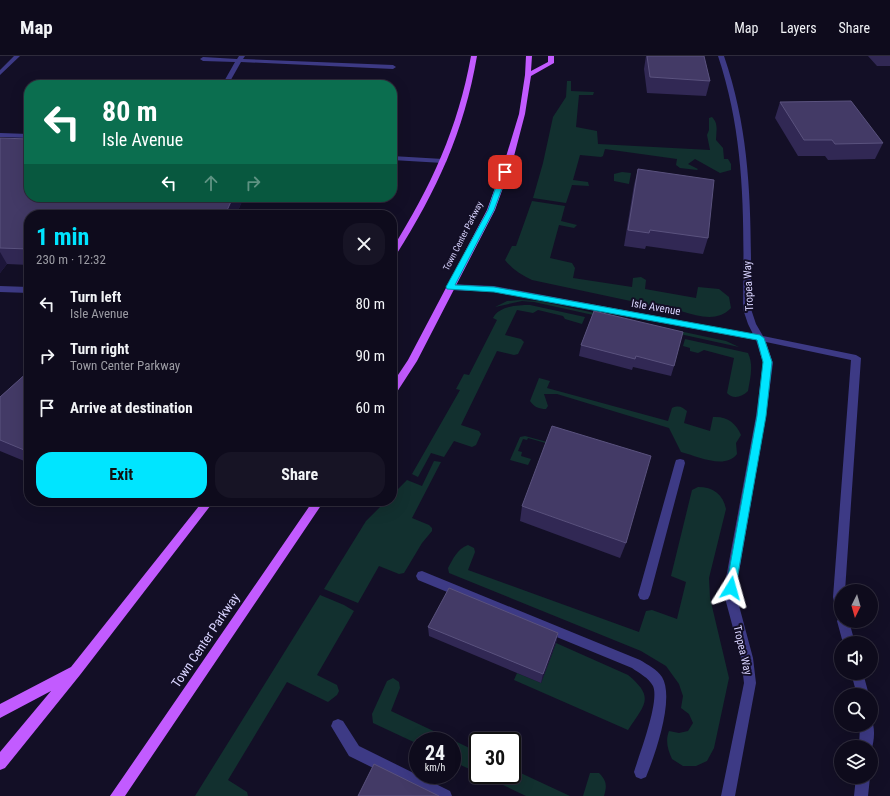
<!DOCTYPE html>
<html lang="en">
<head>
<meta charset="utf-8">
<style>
  :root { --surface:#0e0b1c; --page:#171425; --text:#f1f3f6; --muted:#9b9ba3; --line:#2e2b3b; --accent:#00e5ff }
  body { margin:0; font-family:"Roboto Condensed",sans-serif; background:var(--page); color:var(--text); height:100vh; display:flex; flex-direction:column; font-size:15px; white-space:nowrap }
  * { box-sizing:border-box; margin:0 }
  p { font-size:13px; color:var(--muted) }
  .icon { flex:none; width:22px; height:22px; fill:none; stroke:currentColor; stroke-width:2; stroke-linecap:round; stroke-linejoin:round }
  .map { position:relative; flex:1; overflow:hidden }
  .details { position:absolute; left:24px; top:154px; width:373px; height:296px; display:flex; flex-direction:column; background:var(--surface); border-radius:16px; box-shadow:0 4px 16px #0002,0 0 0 1px var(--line) }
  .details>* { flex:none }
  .top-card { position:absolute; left:24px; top:24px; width:373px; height:122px; border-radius:16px; box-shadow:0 4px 16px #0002,0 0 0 1px var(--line); background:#0b6e4f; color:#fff; overflow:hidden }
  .needle { width:26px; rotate:185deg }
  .fabs { position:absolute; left:834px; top:528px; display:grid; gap:8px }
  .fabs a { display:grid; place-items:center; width:44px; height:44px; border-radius:50%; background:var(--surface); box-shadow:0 4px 16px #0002,0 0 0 1px var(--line); font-size:20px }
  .speed { position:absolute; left:409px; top:676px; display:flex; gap:8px; font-size:20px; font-weight:700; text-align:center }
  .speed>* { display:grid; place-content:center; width:52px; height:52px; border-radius:50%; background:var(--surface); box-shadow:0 4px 16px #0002,0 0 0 1px var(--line); line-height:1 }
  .speed small { font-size:10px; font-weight:400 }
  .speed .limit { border:2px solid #111; border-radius:6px; background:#fff; color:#111 }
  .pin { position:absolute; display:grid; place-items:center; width:34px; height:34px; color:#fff; margin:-17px; border-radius:8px; box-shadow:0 2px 6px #0006 }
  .me { position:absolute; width:44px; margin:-22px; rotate:8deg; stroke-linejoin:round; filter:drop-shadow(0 0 3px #0008) }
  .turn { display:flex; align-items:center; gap:14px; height:84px; padding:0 12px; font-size:18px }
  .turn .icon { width:52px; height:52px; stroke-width:2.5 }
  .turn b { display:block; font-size:28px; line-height:34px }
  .lanes { display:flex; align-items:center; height:38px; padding:0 12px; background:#0003; justify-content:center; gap:20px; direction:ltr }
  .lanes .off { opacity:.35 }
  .round { display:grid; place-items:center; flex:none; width:42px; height:42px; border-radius:16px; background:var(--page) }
  .headline { display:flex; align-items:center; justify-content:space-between; height:68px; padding:0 12px }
  h1 { font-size:24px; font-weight:700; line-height:30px; color:var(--accent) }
  .primary-button { display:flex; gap:8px; margin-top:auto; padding:8px 12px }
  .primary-button a { flex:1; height:46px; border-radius:16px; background:var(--accent); color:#111; font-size:16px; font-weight:700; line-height:46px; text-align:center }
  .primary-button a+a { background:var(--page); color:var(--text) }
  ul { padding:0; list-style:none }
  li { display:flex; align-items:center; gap:12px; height:52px; padding:0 12px }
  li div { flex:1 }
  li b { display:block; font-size:15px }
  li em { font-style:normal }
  header { display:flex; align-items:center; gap:24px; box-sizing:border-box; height:56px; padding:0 20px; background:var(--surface); border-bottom:1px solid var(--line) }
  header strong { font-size:19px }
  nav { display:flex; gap:22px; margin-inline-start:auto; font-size:14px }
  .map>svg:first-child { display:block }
</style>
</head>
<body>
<header>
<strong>Map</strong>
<nav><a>Map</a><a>Layers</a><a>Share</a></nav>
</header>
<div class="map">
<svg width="890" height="740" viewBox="0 0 890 740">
  <rect width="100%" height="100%" fill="#130f26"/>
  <path fill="#12302f" d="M567,25H571V35L594,36L593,39H579L576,71L597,75L598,88L710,94L707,79L709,74V62L712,61C719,68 716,76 716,84L723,92L724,103H728L731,108V114L720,117L695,103L688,108L698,113L697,114L680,112L676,109L677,103L605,93L603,100L601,101L580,99L573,124L588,126L589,130L572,129L566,147L533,142L543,107L553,61L566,41Z
    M622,116L631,117L629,128L614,125V118Z
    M532,145L565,150L561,165L577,169L574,172L559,169L550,202L572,207L575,212L573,222L632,231L633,222L641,221L646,224L645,233L696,242L698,231L719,233L729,241L731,252C710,274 677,248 654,250L532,224C521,219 512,213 505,204L512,190H516Z
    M520,244L539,245L726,285L739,291L534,246L522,245L495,251L507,245Z
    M530,249L585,261L582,268L565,263L563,260L538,254L533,257L517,254L505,279L521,283L524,286L518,298L514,299L497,295L461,369L479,375L481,378L476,389L472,391L454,385L444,401L431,397L418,421L412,418L460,334L456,333L464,318L469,319L497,264L493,262C499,250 517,249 530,249Z
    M685,283L748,297C754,310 750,322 748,335C742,341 733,344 727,337L734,302L704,294L698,297L690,295V292L683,290Z
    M539,322L550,325L547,332L668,365L672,352C679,349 682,351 687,355L684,367L710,375L713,361C727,360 736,367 741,379L736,387L737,398C725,414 697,400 681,396L669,372L557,338H544L548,350L546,353C539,353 534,351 530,345Z
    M525,380L547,386L549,388L528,382L527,384L523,383L518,395L522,396L521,400L531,403L528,409L510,404L520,381Z
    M434,405L441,406L412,462L429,469L432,472V475L422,487L404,517L399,518L379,510L358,547L324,533L366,465L386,445H392V439L407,424L422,430Z
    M698,431C713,431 723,438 726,453L709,522L710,542L729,622L714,692L707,705L696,710H683L672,703C668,694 665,685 669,675L679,677L688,675L693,667L689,658L681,652L683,640L679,628L666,610L641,595L449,517L448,512C453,503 457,493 468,489L474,492L475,496L468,514L639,576L646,555L652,554L677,563L686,526L671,520L692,434Z
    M320,539L344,549L354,555L317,619L337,629L339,635L337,639L328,646L287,626L228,724L247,736L248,740H195Z
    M556,587L628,619C656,642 644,649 628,674L514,624L517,617L541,627Z
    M393,622L399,626L400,632L391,655L478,696V717L452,705V685H418V688L373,667L372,658L387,625Z
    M512,713L570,740H526L482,719H512Z
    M590,717H599C607,725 607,730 604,740H583Z"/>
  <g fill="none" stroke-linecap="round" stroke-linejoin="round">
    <path fill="#3d3a85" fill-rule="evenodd" d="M14,0H20L0,19V14Z
      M239,0H245L243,3L393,9L396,11L393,13L241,6L228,29H222L235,6L203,5L200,3L203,1L237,3Z
      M718,0H724C753,84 751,165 751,253L756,268L763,280L856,299L861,302L845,535H841V565H849L855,587H843L837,565L840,560L837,559L833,541L851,304L766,286L773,307L766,360L738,522L737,542L753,602L756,627L735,740H721L744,627L741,602L725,542L726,522L756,360L763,307L756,284L494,236L450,234L446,231L450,228L494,230L753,278L748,268L743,253C744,166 746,84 718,0Z
      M0,77L29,78V82L0,81Z
      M392,100L443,103L447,105L443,107L392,104Z
      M0,230L29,231V237L0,236Z
      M680,403L684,404L685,407L650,539L648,543L644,544L640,543L638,539L675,407L676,404Z
      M422,515L640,604C648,609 657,613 662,621C675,642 655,699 646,721L641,723L636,721L634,716C639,699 660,645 653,630C649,622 639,617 632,612L418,524L416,520L418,516Z
      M851,617H863L869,639H857Z
      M338,663L343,665L359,690L450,735L452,740H430L349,700L331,670L333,665Z
      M871,664C876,671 874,687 871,695V691H859L860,669H871Z
      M856,721H870L868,740H854Z"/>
    <path fill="#c25bff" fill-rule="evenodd" d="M471,0H477C464,76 437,134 396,199L392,202V193C431,131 458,72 471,0Z
      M526,0H532L531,15L548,6V0H554V7L531,20L525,58L513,104L495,154L417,305L395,339L392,340V328L408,304L487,154L505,104L519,58L525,19Z
      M203,445H214L80,619L5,712L0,714V696L51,635L0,662V648L71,611Z
      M313,445H324L125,740H110Z"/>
  </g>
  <path fill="#312854" d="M646,0H704L710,25L706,40L647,37L644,13Z
    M868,0H890V10H877Z
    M780,46L883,87L875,103L828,104L825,100H798L775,62Z
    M0,82L29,141H244L236,159H29V209L7,208L0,217Z
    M638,113L708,182L703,198L646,190L645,193L624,190L634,129Z
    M594,255L674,310L671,320L633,311L632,314L579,300L581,289Z
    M29,315V407L0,395V341Z
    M522,450L626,487L620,502L520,465Z
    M428,571L558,577L556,587L541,627L429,580Z"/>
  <path fill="#1d163a" d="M233,141H244L236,159H225Z
    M0,196L7,208L0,217Z
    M558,577L556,587L541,627L543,618Z"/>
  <path fill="#433a66" stroke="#5a527e" d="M647,0H704L710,25L650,21Z
    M851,45L883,87L835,88L832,84H804L780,46Z
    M0,82L29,83V141H233L225,159H29V193L0,192Z
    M638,113L714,124L708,182L650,174L649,177L628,174Z
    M594,255L683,276L674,310L636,300L635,303L581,289Z
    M29,315V396L0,384V341Z
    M552,370L651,400L626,487L522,450Z
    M449,532L558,577L543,618L428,571Z
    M374,708L439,740H358Z"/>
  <path fill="#00e5ff" stroke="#0095a6" d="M505,114L508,116L494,154L455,229L494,231L760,279L764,282L772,306L766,360L735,535L731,537L728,535L726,532L757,360L763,306L757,284L494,236L447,233L446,231L488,154L501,116Z"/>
  <g text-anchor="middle" stroke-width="4" stroke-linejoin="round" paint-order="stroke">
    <g font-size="9" fill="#d9d4ff" stroke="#130f26">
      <text transform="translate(463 180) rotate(-63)" y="3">Town Center Parkway</text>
    </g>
    <g font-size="11" fill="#d9d4ff" stroke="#130f26">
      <text transform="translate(748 230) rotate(-93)" y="4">Tropea Way</text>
      <text transform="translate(656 251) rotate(10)" y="4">Isle Avenue</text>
      <text transform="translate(743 594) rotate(77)" y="4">Tropea Way</text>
    </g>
    <g font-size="13" fill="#d9d4ff" stroke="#130f26">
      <text transform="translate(205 584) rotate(-56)" y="5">Town Center Parkway</text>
    </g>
  </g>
</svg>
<div class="fabs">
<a><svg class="needle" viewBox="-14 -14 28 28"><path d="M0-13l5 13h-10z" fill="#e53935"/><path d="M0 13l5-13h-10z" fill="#9b9ba3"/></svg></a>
<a><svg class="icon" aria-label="sound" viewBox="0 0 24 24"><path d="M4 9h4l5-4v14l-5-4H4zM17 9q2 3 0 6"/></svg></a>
<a><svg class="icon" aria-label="search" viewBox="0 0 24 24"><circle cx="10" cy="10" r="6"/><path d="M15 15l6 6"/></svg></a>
<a><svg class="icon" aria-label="layers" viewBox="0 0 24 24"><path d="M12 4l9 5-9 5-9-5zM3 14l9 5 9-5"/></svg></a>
</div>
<div class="speed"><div>24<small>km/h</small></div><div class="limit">30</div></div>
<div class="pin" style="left:505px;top:116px;background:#d93025"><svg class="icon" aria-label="arrive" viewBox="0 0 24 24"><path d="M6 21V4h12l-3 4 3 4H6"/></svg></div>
<svg class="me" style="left:731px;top:532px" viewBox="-20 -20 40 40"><path d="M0-17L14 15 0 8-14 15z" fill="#00e5ff" stroke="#fff" stroke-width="4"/></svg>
<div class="top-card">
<div class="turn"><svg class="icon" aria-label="left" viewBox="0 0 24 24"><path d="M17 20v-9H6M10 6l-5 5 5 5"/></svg><div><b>80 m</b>Isle Avenue</div></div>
<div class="lanes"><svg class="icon" aria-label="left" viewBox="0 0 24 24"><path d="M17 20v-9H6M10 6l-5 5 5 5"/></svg><svg class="icon off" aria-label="ahead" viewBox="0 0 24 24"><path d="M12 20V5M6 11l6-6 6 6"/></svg><svg class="icon off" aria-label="right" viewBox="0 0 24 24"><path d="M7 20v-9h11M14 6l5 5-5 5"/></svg></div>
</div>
<section class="details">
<div class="headline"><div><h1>1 min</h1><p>230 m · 12:32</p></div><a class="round"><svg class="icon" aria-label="close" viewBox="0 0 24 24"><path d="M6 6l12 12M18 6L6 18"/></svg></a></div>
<ul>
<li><svg class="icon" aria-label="left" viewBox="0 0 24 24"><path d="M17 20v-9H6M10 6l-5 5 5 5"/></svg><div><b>Turn left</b><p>Isle Avenue</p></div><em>80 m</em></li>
<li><svg class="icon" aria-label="right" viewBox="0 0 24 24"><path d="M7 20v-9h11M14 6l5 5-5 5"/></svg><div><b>Turn right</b><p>Town Center Parkway</p></div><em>90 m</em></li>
<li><svg class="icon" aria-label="arrive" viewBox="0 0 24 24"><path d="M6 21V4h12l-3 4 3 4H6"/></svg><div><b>Arrive at destination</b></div><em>60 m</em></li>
</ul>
<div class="primary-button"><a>Exit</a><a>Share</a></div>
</section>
</div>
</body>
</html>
